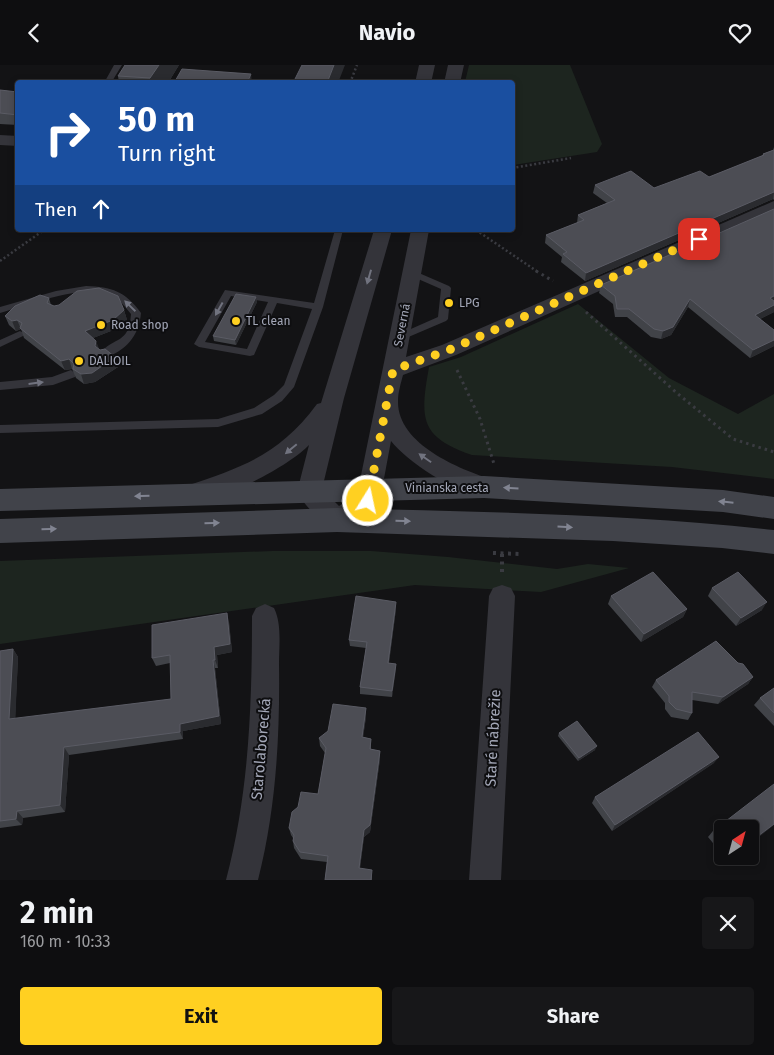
<!DOCTYPE html>
<html lang="en">
<head>
<meta charset="utf-8">
<style>
  :root { --surface:#0e0e10; --page:#171719; --text:#f1f3f6; --muted:#9b9c9f; --line:#2e2e30; --accent:#ffd021 }
  body { margin:0; font-family:"Fira Sans",sans-serif; background:var(--page); color:var(--text); height:100vh; display:flex; flex-direction:column; font-size:19px; white-space:nowrap }
  * { box-sizing:border-box; margin:0 }
  p { font-size:16px; color:var(--muted) }
  .icon { flex:none; width:28px; height:28px; fill:none; stroke:currentColor; stroke-width:2; stroke-linecap:round; stroke-linejoin:round }
  .map { position:relative; height:815px; overflow:hidden }
  .side { display:flex; flex-direction:column; background:var(--surface); flex:1 }
  .side>* { flex:none }
  .banner { position:absolute; left:15px; top:15px; width:500px; height:152px; border-radius:5px; box-shadow:0 2px 8px #0003,0 0 0 1px var(--line); background:#1a4fa0; color:#fff; overflow:hidden }
  .needle { width:32px; rotate:36deg }
  .controls { position:absolute; left:714px; top:755px; display:grid; gap:10px }
  .controls a { display:grid; place-items:center; width:45px; height:45px; border-radius:5px; background:var(--surface); box-shadow:0 2px 8px #0003,0 0 0 1px var(--line); font-size:25px }
  .pin { position:absolute; display:grid; place-items:center; width:42px; height:42px; color:#fff; margin:-21px; border-radius:10px; box-shadow:0 2px 8px #0006 }
  .me { position:absolute; width:55px; margin:-28px; rotate:10deg; stroke-linejoin:round; filter:drop-shadow(0 0 4px #0008) }
  .turn { display:flex; align-items:center; gap:18px; height:105px; padding:0 20px; font-size:22px }
  .turn .icon { width:65px; height:65px; stroke-width:2.5 }
  .turn b { display:block; font-size:35px; line-height:42px }
  .then { display:flex; align-items:center; height:48px; padding:0 20px; background:#0003; gap:10px; font-size:19px }
  .round { display:grid; place-items:center; flex:none; width:52px; height:52px; border-radius:5px; background:var(--page) }
  .summary { display:flex; align-items:center; justify-content:space-between; height:85px; padding:0 20px }
  h1 { font-size:30px; font-weight:700; line-height:38px }
  .cta { display:flex; gap:10px; margin-top:auto; padding:10px 20px }
  .cta a { flex:1; height:58px; border-radius:5px; background:var(--accent); color:#111; font-size:20px; font-weight:700; line-height:58px; text-align:center }
  .cta a+a { background:var(--page); color:var(--text) }
  header { display:flex; justify-content:space-between; align-items:center; height:65px; padding:0 20px; background:var(--surface); font-size:22px; font-weight:700 }
  .map>svg:first-child { display:block }
</style>
</head>
<body>
<header><svg class="icon" aria-label="back" viewBox="0 0 24 24"><path d="M15 5l-7 7 7 7"/></svg>Navio<svg class="icon" aria-label="heart" viewBox="0 0 24 24"><path d="M12 20l-8-8c-3-5 5-10 8-4 3-6 11-1 8 4z"/></svg></header>
<div class="map">
<svg width="774" height="815" viewBox="0 0 774 815">
  <rect width="100%" height="100%" fill="#131315"/>
  <path fill="#1d251f" d="M469,0H570L602,79L597,87L513,100L512,18L465,17Z
    M578,239L669,313L738,349L774,329V414L672,402L472,390C419,372 420,353 429,302L461,292Z
    M273,486H371L448,492L557,504L588,499L629,503L541,527L415,520L0,579V496Z"/>
  <g fill="none" stroke-linecap="round" stroke-linejoin="round">
    <path stroke="#3a3b41" stroke-width="2.5" stroke-dasharray="2 2.5" stroke-linecap="butt" d="M350,18L357,0
      M512,103L571,93
      M476,165L538,207
      M0,196L44,165"/>
    <path stroke="#3a3b41" stroke-width="3" stroke-dasharray="2.5 4" stroke-linecap="butt" d="M536,206L553,216
      M586,247L678,329L733,374L774,387
      M457,305L480,354L494,399"/>
    <path stroke="#3a3b41" stroke-width="4" stroke-dasharray="3 4.5" stroke-linecap="butt" d="M493,488L521,489
      M502,489V508"/>
    <path fill="#34343a" fill-rule="evenodd" d="M114,0H122L111,18H104Z
      M335,165H343L323,242L294,322L282,336L262,349L218,362L0,368V360L218,354L254,343L274,330L284,320L312,244L277,238L254,290L250,291L199,282L194,279L225,225L314,238ZM231,231L268,237L247,284L205,277Z
      M412,205L449,221L451,223L448,254L446,256L399,276L395,275L394,273L395,271L438,252L441,224L409,210V206Z
      M86,221C112,222 125,226 141,248C139,271 126,286 104,293L99,289C114,271 129,280 131,249C125,242 119,233 111,230C84,218 28,240 0,248V242L56,226Z
      M20,266L25,269L23,271L0,282V275Z
      M71,305L76,309L75,312L53,320L0,325V317L52,312Z"/>
    <path fill="#34343a" fill-rule="evenodd" d="M419,0H435L431,18H415Z
      M448,0H464L460,18H444Z
      M0,70L18,71V81L0,80Z
      M774,136V148L456,290L403,310C401,318 398,327 398,336C397,379 459,404 493,415L496,422L493,429C466,437 407,397 391,376L380,435C376,444 368,447 360,453C353,457 344,466 336,465C325,463 302,437 297,427L309,380C291,400 212,443 186,435L183,428L186,421C244,402 280,389 317,339L321,338L374,165H392L344,333L322,424L339,441L357,430L411,165H429L406,292L442,280Z
      M502,520L511,523L515,531L501,815H469L489,531L493,523Z
      M265,539L274,543C282,559 279,581 279,599C280,672 276,744 258,815H226C249,728 252,641 252,551L256,543Z"/>
    <path fill="#41434a" fill-rule="evenodd" d="M484,411L723,425L774,432V454L723,447L484,433L0,446V424Z
      M337,443C483,447 629,449 774,465V489L722,483L613,476L337,467L0,478V454Z"/>
  </g>
  <path fill="#414348" d="M179,0L168,18H119L118,11Z
    M0,25L18,27V60L0,59Z
    M774,82V135L773,134L585,216L561,197L562,192L545,178L546,170L577,158L578,150L607,138L593,128L595,120L654,123L709,112L762,91L763,89L773,85Z
    M774,144V247L760,254L774,265V281L750,293L688,242L671,270L661,274L651,272L627,252H615L613,239L599,228L601,220Z
    M256,232L257,237L236,280L214,276L213,271Z
    M49,233L51,240L54,241L124,245L127,255L116,264L93,273L99,285L118,302L95,317L84,319L76,313L72,304L65,305L24,273L21,264L16,266L9,260L5,251Z
    M712,523L762,545L736,561L708,531Z
    M611,531L687,544L683,552L641,577L608,539Z
    M396,544L389,598L396,599L392,632L360,629V622L366,583L350,581L349,575Z
    M229,557L232,587L217,590L218,603H215L221,659L183,666V674L69,690L65,747L23,753L22,760L0,763V586L13,584L18,592L15,654L171,634L170,598L156,601L152,593Z
    M738,598L753,612L748,619L718,639L692,635V648L688,655L671,652L665,644V638L652,622L656,615Z
    M774,623V661L754,640L760,633Z
    M366,643V652L363,672L371,674V684L380,686V694L370,767L364,772L360,803L372,811V815H325L327,797L301,794L294,783L293,776V773L291,770L289,763L318,729L325,688L320,681L319,673Z
    M559,668L595,685L578,696L558,671Z
    M714,698L612,766L592,738L595,732Z
    M722,764V789L708,772L713,766Z
    M724,791H734L728,796Z"/>
  <path fill="#2a2b2f" d="M159,0H179L168,18H151L150,13Z
    M334,0H345L338,18H327Z
    M251,9L252,18H247Z
    M774,127L773,134L585,216L586,208Z
    M774,231V237L770,233Z
    M256,232L257,237L236,280L235,275Z
    M690,234L688,242L671,270L661,274L663,266Z
    M774,240V247L752,258L755,250Z
    M124,245L127,255L116,264L88,275L85,266Z
    M17,255L21,264L16,266L12,256Z
    M774,275V281L750,293L753,285Z
    M96,276L100,286L95,281Z
    M115,292L118,302L95,317L84,319L81,309Z
    M69,294L72,304L65,305L61,296Z
    M396,537V544L388,604V598Z
    M767,537L762,545L736,561L741,553Z
    M687,544L683,552L641,577L644,569Z
    M227,548L229,557L232,587L217,590L218,603L215,595L214,582Z
    M13,584L18,592L15,662L9,654Z
    M213,595L215,603L221,659L183,666V674L180,667V659Z
    M396,599V605L392,632V626Z
    M753,612L748,619L718,639L723,632Z
    M366,643V652L362,680V672Z
    M597,681L595,685L578,696L579,693Z
    M64,682L69,690L65,747L60,740Z
    M380,686V694L370,767L364,772L359,810V803L364,765Z
    M719,692L714,698L612,766L615,760Z
    M17,746L23,753L22,760L16,754Z
    M774,759V760L750,779V777Z"/>
  <path fill="#4c4d54" stroke="#5a5b64" d="M125,0H159L150,13L118,11Z
    M302,0H334L327,18H293Z
    M182,4L251,9L247,18H174Z
    M0,25L18,27V50L0,48Z
    M774,85V127L586,208L563,189L567,187L546,170L584,155L578,150L615,135L595,120L631,106L654,123L700,106L709,112L764,90L763,89Z
    M774,144V231L770,233L774,236V240L755,250L774,265V275L753,285L690,234L673,262L663,266L654,264L629,244H617L615,231L601,220Z
    M99,223L118,231L124,245L113,255L85,266L96,276L95,281L100,285L105,284L115,292L92,308L81,309L73,304L74,299L69,294L61,296L20,263L22,258L17,255L12,256L5,251L15,241L40,230L49,233L47,238L54,241L59,240L77,226Z
    M236,229L256,232L235,275L213,271Z
    M653,507L687,544L644,569L611,531Z
    M738,507L767,537L741,553L712,523Z
    M356,531L396,537L388,598L396,599L392,626L360,622L367,577L349,575Z
    M227,548L230,579L214,582L215,595H213L219,651L180,659V667L64,682L60,740L17,746L16,754L0,756V586L13,584L9,654L171,634L170,590L152,593V560Z
    M716,576L738,598L743,599L753,612L723,632L692,627V648L676,644L669,637V631L656,615Z
    M774,623V648L760,633Z
    M333,639L366,643L362,672L371,674L370,684L380,686L370,760L364,765L359,803L372,805L371,815H325L328,791L300,787L293,776L294,770L289,763L292,747L298,742L301,727L318,729L326,683L319,673L328,666Z
    M577,656L597,681L579,693L559,668Z
    M698,667L719,692L615,760L595,732Z
    M774,719V759L750,777V764H722V777L713,766Z"/>
  <defs><path id="oneway-solid" d="M-6-.8H1V-3.2L6.5 0L1 3.2V.8H-6Z" transform="scale(1.25)"/></defs>
  <g fill="#71737f">
    <use href="#oneway-solid" transform="translate(369 212) rotate(106)"/>
    <use href="#oneway-solid" transform="translate(130 241) rotate(-136)"/>
    <use href="#oneway-solid" transform="translate(219 244) rotate(119)"/>
    <use href="#oneway-solid" transform="translate(36 318) rotate(-7)"/>
    <use href="#oneway-solid" transform="translate(291 384) rotate(140)"/>
    <use href="#oneway-solid" transform="translate(425 393) rotate(-145)"/>
  </g>
  <g fill="#818491">
    <use href="#oneway-solid" transform="translate(511 423) rotate(-177)"/>
    <use href="#oneway-solid" transform="translate(142 431) rotate(178)"/>
    <use href="#oneway-solid" transform="translate(726 437) rotate(-174)"/>
    <use href="#oneway-solid" transform="translate(403 456) rotate(1)"/>
    <use href="#oneway-solid" transform="translate(212 458) rotate(-1)"/>
    <use href="#oneway-solid" transform="translate(565 462) rotate(3)"/>
    <use href="#oneway-solid" transform="translate(49 464) rotate(-2)"/>
  </g>
  <g fill="none" stroke-linecap="round" stroke-linejoin="round">
    <path stroke="#ffd021" stroke-width="9" stroke-dasharray="0 16.2" d="M368,436L393,305L449,285L699,174"/>
  </g>
  <g fill="#ffd021" stroke="#0e0e10" stroke-width="2">
    <circle cx="449" cy="238" r="5"/>
    <circle cx="236" cy="256" r="5"/>
    <circle cx="101" cy="260" r="5"/>
    <circle cx="79" cy="296" r="5"/>
  </g>
  <g text-anchor="middle" stroke-width="4" stroke-linejoin="round" paint-order="stroke">
    <g font-size="12" fill="#a3a7b7" stroke="#0e0e10" text-anchor="start">
      <text x="459" y="242">LPG</text>
      <text x="246" y="260">TL clean</text>
      <text x="111" y="264">Road shop</text>
      <text x="89" y="300">DALIOIL</text>
    </g>
    <g font-size="12" fill="#a3a7b7" stroke="#0e0e10">
      <text transform="translate(402 260) rotate(-79)" y="4">Severná</text>
      <text x="447" y="427">Vinianska cesta</text>
    </g>
    <g font-size="15" fill="#a3a7b7" stroke="#0e0e10">
      <text transform="translate(493 673) rotate(-87)" y="5">Staré nábrežie</text>
      <text transform="translate(261 684) rotate(-85)" y="5">Starolaborecká</text>
    </g>
  </g>
</svg>
<div class="controls">
<a><svg class="needle" viewBox="-14 -14 28 28"><path d="M0-13l5 13h-10z" fill="#e53935"/><path d="M0 13l5-13h-10z" fill="#9b9c9f"/></svg></a>
</div>
<div class="pin" style="left:699px;top:174px;background:#d93025"><svg class="icon" aria-label="arrive" viewBox="0 0 24 24"><path d="M6 21V4h12l-3 4 3 4H6"/></svg></div>
<svg class="me" style="left:368px;top:436px" viewBox="-20 -20 40 40"><circle r="17" fill="#ffd021" stroke="#fff" stroke-width="3"/><path d="M0-11L8 9 0 5-8 9z" fill="#fff"/></svg>
<div class="banner">
<div class="turn"><svg class="icon" aria-label="right" viewBox="0 0 24 24"><path d="M7 20v-9h11M14 6l5 5-5 5"/></svg><div><b>50 m</b>Turn right</div></div>
<div class="then">Then<svg class="icon" aria-label="ahead" viewBox="0 0 24 24"><path d="M12 20V5M6 11l6-6 6 6"/></svg></div>
</div>
</div>
<section class="side">
<div class="summary"><div><h1>2 min</h1><p>160 m · 10:33</p></div><a class="round"><svg class="icon" aria-label="close" viewBox="0 0 24 24"><path d="M6 6l12 12M18 6L6 18"/></svg></a></div>
<div class="cta"><a>Exit</a><a>Share</a></div>
</section>
</body>
</html>
